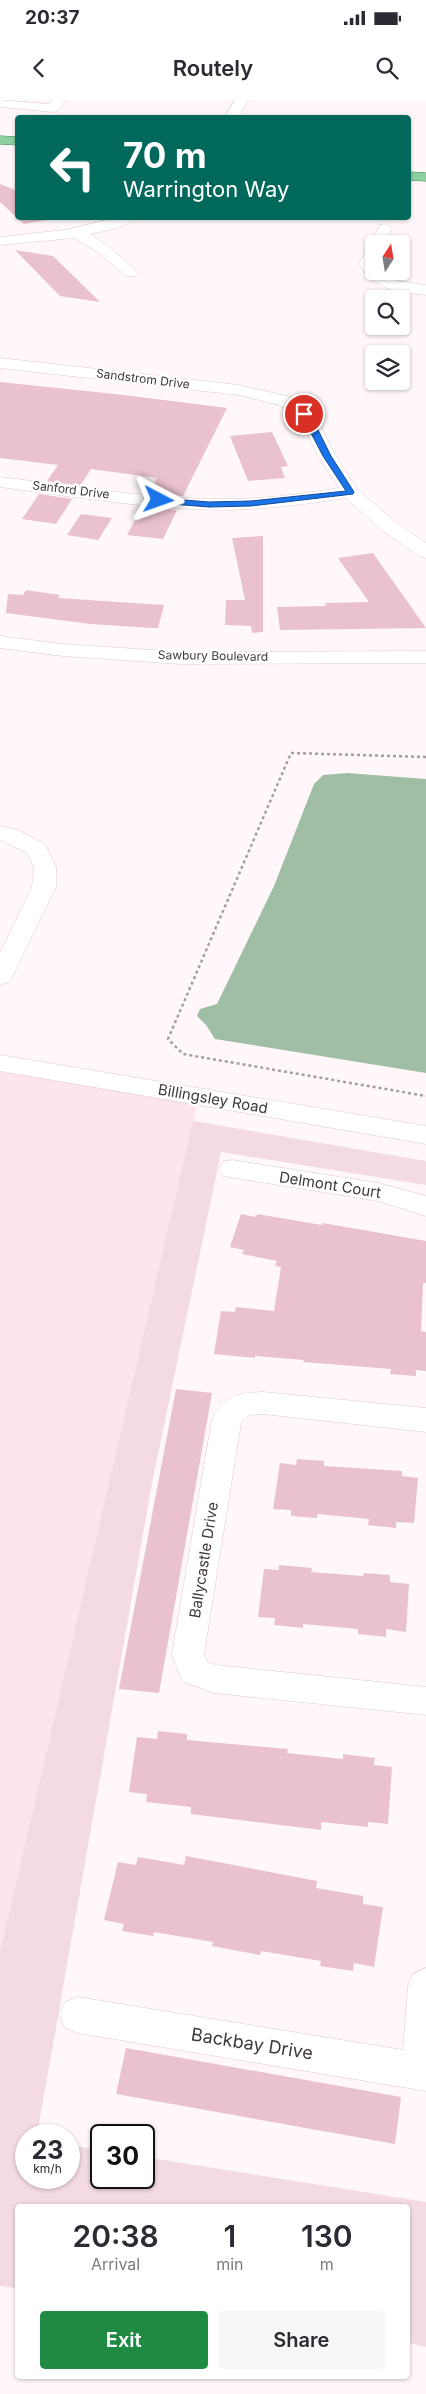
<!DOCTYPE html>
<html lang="en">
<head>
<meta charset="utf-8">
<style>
  :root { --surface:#fff; --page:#f7f7f7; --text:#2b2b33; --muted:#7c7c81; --accent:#1e8a42 }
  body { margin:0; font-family:Inter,sans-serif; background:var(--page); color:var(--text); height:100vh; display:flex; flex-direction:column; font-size:19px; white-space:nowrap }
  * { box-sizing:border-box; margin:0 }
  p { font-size:16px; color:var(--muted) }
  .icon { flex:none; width:28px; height:28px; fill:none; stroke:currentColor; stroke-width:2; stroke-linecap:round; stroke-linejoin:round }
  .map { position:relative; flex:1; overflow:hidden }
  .sheet { position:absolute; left:15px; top:2104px; width:395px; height:175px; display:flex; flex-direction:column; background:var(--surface); border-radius:5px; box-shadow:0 1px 4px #0004 }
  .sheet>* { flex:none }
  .hud { position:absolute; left:15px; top:15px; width:396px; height:105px; border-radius:5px; box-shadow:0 1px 4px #0004; background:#00695c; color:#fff; overflow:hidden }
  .needle { width:32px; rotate:12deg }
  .buttons { position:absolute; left:365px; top:135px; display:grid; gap:10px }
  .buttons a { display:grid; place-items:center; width:45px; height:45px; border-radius:5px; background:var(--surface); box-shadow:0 1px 4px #0004; font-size:25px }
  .speed { position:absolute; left:15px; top:2024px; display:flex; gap:10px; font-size:25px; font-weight:700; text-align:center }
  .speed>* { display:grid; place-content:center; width:65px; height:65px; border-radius:50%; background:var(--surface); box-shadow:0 1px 4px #0004; line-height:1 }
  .speed small { font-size:12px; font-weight:400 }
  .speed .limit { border:2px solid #111; border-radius:8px; background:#fff; color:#111 }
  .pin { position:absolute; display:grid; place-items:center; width:42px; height:42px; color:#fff; margin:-21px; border:2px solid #fff; border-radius:50%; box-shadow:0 1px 5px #0007 }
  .me { position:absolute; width:55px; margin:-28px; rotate:94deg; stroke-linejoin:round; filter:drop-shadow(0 0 4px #0008) }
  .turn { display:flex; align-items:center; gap:18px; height:105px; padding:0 25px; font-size:22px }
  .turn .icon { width:65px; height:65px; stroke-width:2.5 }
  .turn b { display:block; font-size:35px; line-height:42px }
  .eta { display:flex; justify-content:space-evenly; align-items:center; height:85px; text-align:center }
  .eta b { font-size:30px; font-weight:600; line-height:35px }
  .cta { display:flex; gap:10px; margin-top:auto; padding:10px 25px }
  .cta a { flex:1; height:58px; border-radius:5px; background:var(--accent); color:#fff; font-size:20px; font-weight:600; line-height:58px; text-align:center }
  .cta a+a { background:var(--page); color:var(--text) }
  .status { display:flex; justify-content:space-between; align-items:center; height:35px; padding:0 25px; background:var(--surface); direction:ltr }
  .status svg { height:14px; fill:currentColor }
  header { display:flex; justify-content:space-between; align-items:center; height:65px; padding:0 25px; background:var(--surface); font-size:22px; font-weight:600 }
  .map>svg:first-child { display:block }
</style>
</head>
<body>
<div class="status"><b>20:37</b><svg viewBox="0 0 49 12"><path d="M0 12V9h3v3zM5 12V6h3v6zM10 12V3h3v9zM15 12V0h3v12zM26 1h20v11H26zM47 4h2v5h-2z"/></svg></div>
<header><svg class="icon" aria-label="back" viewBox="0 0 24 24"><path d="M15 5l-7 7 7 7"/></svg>Routely<svg class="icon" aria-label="search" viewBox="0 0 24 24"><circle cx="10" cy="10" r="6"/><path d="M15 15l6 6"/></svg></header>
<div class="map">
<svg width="426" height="2294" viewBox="0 0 426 2294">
  <rect width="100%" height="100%" fill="#fff7f9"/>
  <path fill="#fce6eb" d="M0,963L199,996L0,1852Z"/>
  <path fill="#f4dae1" d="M193,1021L426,1061V1085L221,1052L152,1383L37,2035H26V2078H69V2045L101,2050V2078H144V2057L426,2102V2247L408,2243V2106H18L17,2188L0,2186V1852Z"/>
  <path fill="#a0bda5" d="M347,673L426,679V973L215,939L206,925L197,916L200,909L217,904L274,786L314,684L323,675Z"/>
  <path fill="#eac2cd" d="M0,84L18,91V118H57L24,124L0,102Z
    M15,150L53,156L100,202L60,196Z
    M0,282L124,295L227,308L183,396L149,394L157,378L91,369L80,386L47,381L58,365L0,358Z
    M272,332L288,366L281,367L285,378L248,381L230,336Z
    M39,394L72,399L56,424L22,419Z
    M142,407L177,410L163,439L127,435Z
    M81,414L112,418L98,440L67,435Z
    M263,436V532L252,533L251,526L225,525L226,500H245L232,438Z
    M373,453L426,528L280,530L277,507L326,506L325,503L369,502L338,458Z
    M26,490L60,495L58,498L164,505L158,528H152L90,524L6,513L8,494L23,495Z
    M241,1114L256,1117L257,1114L322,1125L323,1123L426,1141V1183H423L421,1231L426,1232V1271L416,1270V1276L390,1274L391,1269L303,1262L304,1260L255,1256V1258L214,1254L221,1211L235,1212L236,1207L274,1211L281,1167L275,1166L277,1161L242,1154L244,1150L230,1147Z
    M176,1289L212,1293L159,1593L119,1589Z
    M297,1359L324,1361V1366L402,1371V1376L418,1378L414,1423L396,1422V1428L368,1425L369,1419L317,1414V1418L291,1416V1410L273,1409L280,1363L296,1365Z
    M279,1465L312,1468L311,1472L363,1476L364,1473L390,1475V1482L409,1484L406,1532L386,1529V1537L358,1534V1529L303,1524V1528L274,1525L275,1518L258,1517L264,1469L279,1470Z
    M158,1631L187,1634V1640L288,1649L287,1653L343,1659V1654L375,1658L374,1665L392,1667L388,1724L368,1722V1727L321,1722V1730L191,1714V1707L146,1702L147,1694L129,1692L137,1637L157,1639Z
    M186,1756L317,1781L316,1788L363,1796V1804L383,1807L374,1867L354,1863L353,1871L320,1866L321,1861L261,1851L260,1855L212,1846L213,1842L154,1832L153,1836L122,1831L124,1824L104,1820L118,1762L136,1765L138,1757L184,1765Z
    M126,1948L401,1997L395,2044L116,1994Z"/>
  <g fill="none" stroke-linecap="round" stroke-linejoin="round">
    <defs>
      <path id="minor" d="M0,0L49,4L52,0H66L58,11L53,12L0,7Z
        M235,0H249L237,18H224Z
        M115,118H134C126,128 103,131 90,134L109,147L136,170L139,173L136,176H126L99,153L74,138L0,145V137L65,130Z
        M385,124L392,128L385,144H374V171H379L397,181L426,185V195C399,192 373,190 359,164L366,150L371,146L370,144L380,125Z
        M0,258L239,285L291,297L305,305L314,314L336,356L357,389L394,421L426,443V458L419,456L380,429L346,398C307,404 268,409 228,410C152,410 76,397 0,387V377C76,386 152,400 228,399C265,399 302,394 339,388L318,356L301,320L293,313L279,305L239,295L0,268Z
        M0,536L63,544L181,552L426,551V563L181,564L63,556L0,548Z
        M0,726L18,730L45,744L56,767V787L12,877L9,882L0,885V853L32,787L34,767L27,753L0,740Z
        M0,955L426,1026V1044L0,971Z
        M232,1060L378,1083L426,1096V1116L378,1101L223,1076L219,1069L223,1062Z
        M263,1292L426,1308V1332L263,1314L249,1315L241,1323L204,1554L207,1562L216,1565L426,1587V1615L214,1593L182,1581L172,1554L212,1319C225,1295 238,1293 263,1292Z
        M426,1868V1991L78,1933L65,1928L59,1915L65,1902L78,1897L403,1950L408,1886L413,1874Z"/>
      <path id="major" d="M0,36L18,37V45L0,44Z
        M409,72L426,73V81L409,80Z"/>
    </defs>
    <use href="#minor" stroke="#ddcacf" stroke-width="1"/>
    <use href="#major" stroke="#418653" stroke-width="1"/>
    <path stroke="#a59d9f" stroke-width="2.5" stroke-dasharray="3 3" stroke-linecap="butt" d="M426,657L291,653L168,939L183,954L426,996"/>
    <use href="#minor" fill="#fff" fill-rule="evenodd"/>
    <use href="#major" fill="#8dd0a0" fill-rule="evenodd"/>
  </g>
  <path fill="#1a73e8" stroke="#114b97" d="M304,312L312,318L331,356L354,392L353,394L251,406L209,407L159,403L155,400L159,398L209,402L251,401L346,391L323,356L301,314Z"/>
  <g text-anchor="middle" stroke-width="5" stroke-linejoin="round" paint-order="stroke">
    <g font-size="12" fill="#40393b" stroke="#fff">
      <text transform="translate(143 279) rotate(7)" y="4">Sandstrom Drive</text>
      <text transform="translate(71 390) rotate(7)" y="4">Sanford Drive</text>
      <text transform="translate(213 556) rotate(1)" y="4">Sawbury Boulevard</text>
    </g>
    <g font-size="15" fill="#40393b" stroke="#fff">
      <text transform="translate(213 999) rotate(10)" y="5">Billingsley Road</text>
      <text transform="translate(330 1085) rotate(9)" y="5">Delmont Court</text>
      <text transform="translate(204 1460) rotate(-81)" y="5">Ballycastle Drive</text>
    </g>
    <g font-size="18" fill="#40393b" stroke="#fff">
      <text transform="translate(252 1944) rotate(9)" y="6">Backbay Drive</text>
    </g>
  </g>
</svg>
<div class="buttons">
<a><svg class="needle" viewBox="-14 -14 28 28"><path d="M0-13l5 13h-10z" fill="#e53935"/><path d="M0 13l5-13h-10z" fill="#7c7c81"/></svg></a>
<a><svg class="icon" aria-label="search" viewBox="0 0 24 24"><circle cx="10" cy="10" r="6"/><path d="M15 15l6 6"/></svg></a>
<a><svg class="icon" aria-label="layers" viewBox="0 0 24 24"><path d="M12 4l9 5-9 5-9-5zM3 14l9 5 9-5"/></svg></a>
</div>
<div class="speed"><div>23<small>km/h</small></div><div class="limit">30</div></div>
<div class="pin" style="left:304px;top:314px;background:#d93025"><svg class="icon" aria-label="arrive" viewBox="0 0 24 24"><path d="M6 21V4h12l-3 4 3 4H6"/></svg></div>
<svg class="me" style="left:159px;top:400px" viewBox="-20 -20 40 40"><path d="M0-17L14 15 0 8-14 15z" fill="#1a73e8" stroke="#fff" stroke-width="4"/></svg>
<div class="hud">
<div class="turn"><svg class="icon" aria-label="left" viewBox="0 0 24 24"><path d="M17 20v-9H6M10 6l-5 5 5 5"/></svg><div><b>70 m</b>Warrington Way</div></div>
</div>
<section class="sheet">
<div class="eta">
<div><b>20:38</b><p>Arrival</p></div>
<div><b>1</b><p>min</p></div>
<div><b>130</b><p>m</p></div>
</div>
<div class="cta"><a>Exit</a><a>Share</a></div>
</section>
</div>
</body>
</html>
